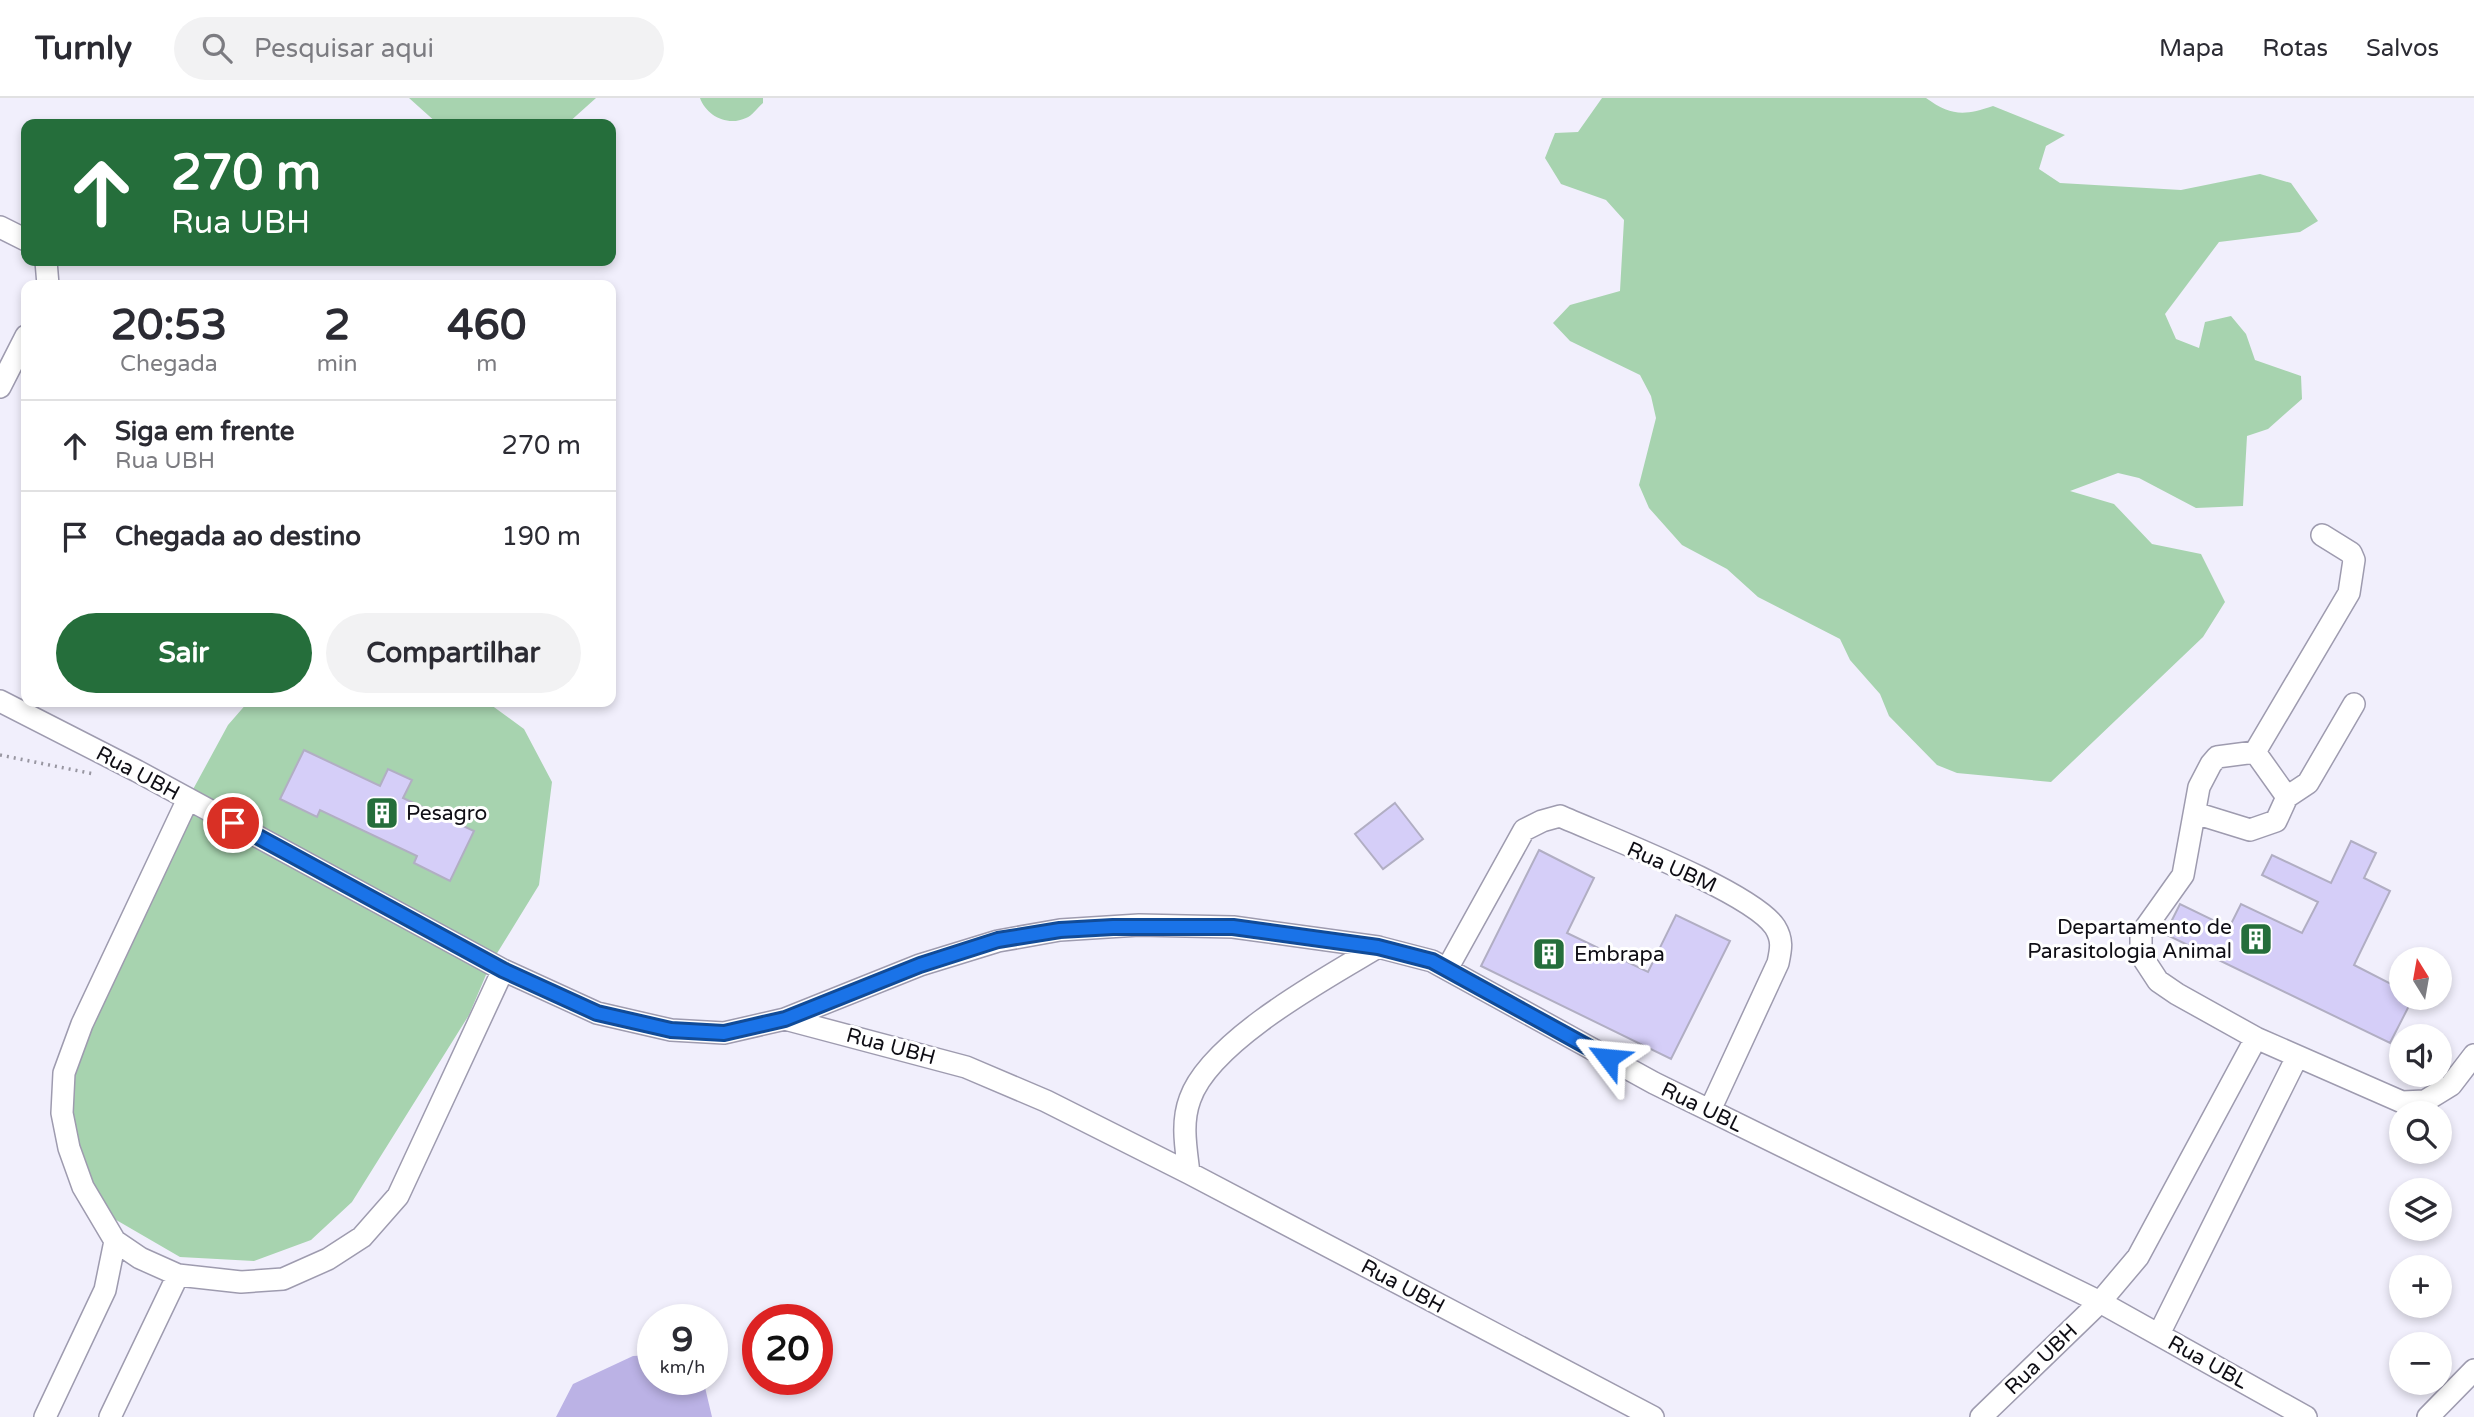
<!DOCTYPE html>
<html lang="pt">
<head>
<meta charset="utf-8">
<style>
  :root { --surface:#fff; --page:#f2f2f3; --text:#2b2b33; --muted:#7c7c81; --line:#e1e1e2; --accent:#256e3b }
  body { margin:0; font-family:"Varela Round",sans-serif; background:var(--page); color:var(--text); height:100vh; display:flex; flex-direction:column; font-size:26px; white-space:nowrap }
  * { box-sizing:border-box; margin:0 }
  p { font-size:23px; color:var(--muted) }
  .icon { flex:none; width:38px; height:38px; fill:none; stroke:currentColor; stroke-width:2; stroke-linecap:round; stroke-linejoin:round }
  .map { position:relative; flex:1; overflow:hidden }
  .drawer { position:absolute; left:21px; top:182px; width:595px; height:427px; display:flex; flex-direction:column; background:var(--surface); border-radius:14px; box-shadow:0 4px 10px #0003 }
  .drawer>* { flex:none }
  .top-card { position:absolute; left:21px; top:21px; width:595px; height:147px; border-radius:14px; box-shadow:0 4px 10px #0003; background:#256e3b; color:#fff; overflow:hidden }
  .needle { width:46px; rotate:349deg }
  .buttons { position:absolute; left:2389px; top:849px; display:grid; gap:14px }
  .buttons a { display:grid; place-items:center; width:63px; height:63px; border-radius:50%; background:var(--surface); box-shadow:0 4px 10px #0003; font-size:35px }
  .speed { position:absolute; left:637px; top:1206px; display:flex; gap:14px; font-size:35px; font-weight:700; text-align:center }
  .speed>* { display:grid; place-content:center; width:91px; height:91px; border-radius:50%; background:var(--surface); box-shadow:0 4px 10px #0003; line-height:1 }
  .speed small { font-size:18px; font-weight:400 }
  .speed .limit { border:10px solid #d22; background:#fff; color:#111 }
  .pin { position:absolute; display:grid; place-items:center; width:60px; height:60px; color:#fff; margin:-30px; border:4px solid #fff; border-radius:50%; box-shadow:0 2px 7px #0007 }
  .me { position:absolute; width:77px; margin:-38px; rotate:299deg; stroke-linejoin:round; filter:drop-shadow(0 0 5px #0008) }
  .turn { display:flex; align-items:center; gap:24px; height:147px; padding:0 35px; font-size:32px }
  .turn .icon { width:91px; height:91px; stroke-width:2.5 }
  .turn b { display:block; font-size:49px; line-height:60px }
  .eta { display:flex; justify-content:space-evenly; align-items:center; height:119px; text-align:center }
  .eta b { font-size:42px; font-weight:800; line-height:49px }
  .action { display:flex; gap:14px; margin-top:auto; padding:14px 35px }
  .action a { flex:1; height:80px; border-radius:42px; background:var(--accent); color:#fff; font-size:28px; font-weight:800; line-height:80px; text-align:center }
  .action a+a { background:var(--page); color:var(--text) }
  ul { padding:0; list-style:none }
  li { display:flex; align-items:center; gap:21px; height:91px; padding:0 35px; border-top:2px solid var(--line) }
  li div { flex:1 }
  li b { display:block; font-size:26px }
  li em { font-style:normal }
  header { display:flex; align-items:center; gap:42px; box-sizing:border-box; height:98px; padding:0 35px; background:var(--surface); border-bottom:2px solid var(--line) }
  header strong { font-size:33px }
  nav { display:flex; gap:38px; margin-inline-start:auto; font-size:24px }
  .search { width:490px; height:63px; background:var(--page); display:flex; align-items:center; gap:18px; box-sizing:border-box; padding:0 24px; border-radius:38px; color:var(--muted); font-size:26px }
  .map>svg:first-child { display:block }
</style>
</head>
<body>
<header>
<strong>Turnly</strong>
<div class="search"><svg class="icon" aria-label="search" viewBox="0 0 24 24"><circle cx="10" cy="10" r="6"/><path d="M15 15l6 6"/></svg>Pesquisar aqui</div>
<nav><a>Mapa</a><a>Rotas</a><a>Salvos</a></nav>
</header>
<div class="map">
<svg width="2474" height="1319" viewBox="0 0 2474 1319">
  <rect width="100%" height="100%" fill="#f1effc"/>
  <path fill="#a7d3af" d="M409,0H596L567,26H438Z
    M700,0H763V5C758,9 752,18 746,20C727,29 706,17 700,0Z
    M1602,0H1926C1951,18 1964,18 1993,8L2065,37L2046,48L2039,71L2060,85L2181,92L2260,76L2291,85L2318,123L2300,134L2219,144L2165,216L2176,241L2199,250L2205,224L2231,218L2246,236L2255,262L2301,278L2302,301L2268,331L2247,338L2243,408L2196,410L2139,380L2118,375L2070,393L2114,406L2152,446L2201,456L2225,504L2203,539L2051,684L1957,675L1937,667L1889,618L1880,596L1850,562L1840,541L1758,499L1727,471L1682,447L1649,410L1639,387L1656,320L1651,298L1640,277L1570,243L1553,225L1570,207L1620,193L1624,122L1606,102L1561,86L1545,60L1555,35L1578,34Z
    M248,604H487L524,631L552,684L539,787L491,865L469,917L352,1104L311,1142L254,1163L180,1159L99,1112L64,1008L93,901L184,708L228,627Z"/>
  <path fill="#bbb2e5" d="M653,1257V1281H703L712,1319H556L573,1286L633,1258Z"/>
  <path fill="#d5cef8" stroke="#b1aec3" stroke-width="2" d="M304,652L380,688L388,671L412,682L403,700L474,733L450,783L414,765L417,758L320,712L317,719L280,701Z
    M1395,705L1423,741L1383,771L1355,736Z
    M2351,743L2376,755L2364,780L2390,793L2354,867L2401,891V900H2413L2390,945L2165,836L2180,806L2229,830L2241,806L2302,835L2318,804L2262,777L2272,757L2331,785Z
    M1539,752L1594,780L1567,835L1648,874L1676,817L1730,843L1671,961L1481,868Z"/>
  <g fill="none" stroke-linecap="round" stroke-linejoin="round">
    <defs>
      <path id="minor" d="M0,129L26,142
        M46,163L48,187
        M0,289L26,238
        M2322,437L2351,455L2354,462L2349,495L2255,654L2217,659L2211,666L2199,689L2183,777L2141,836V857L2158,883L2177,896L2256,940L2402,1004L2425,1003L2451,987L2474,957
        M0,603L137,673L503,872L597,915L671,932L724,935L785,921L966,969L1046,1003L1189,1075L1653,1319
        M2255,654L2287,699
        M188,701L82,926L64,975L62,1015L69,1050L83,1089L115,1143L140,1160L178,1177L241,1184L283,1181L328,1161L362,1139L398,1098L503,872
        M2195,715L2250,732L2276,723L2287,699L2308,685L2354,606
        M1447,871L1524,732L1542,723L1560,718C1605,738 1752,794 1775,829C1783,842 1781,851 1778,865L1710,1012
        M785,921L920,867L998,843L1060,832L1139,827L1233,829L1378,849L1432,863L1654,985L2100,1204L2306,1319
        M1189,1075C1186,1050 1181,1025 1190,1001C1210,943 1326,880 1378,849
        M2159,1236L2297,959
        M45,1319L105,1192L115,1143
        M110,1319L178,1177
        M1981,1319L2100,1204L2138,1159L2256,940
        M2428,1319L2474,1272"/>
    </defs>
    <use href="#minor" stroke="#9e9baf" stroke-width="24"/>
    <path stroke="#9896a1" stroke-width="3.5" stroke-dasharray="2 5" stroke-linecap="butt" d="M0,657L94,676"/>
    <use href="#minor" stroke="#fff" stroke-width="21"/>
  </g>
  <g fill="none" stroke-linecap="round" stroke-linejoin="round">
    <defs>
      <path id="route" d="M233,725L503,872L597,915L671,932L724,935L785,921L920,867L998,842L1060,832L1113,829H1233L1378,849L1432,863L1608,960"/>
    </defs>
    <use href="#route" stroke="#114b97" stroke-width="18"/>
    <use href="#route" stroke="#1a73e8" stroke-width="12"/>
  </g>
  <defs>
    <symbol id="building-square" viewBox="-11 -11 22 22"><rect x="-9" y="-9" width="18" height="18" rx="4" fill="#256e3b" stroke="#fff"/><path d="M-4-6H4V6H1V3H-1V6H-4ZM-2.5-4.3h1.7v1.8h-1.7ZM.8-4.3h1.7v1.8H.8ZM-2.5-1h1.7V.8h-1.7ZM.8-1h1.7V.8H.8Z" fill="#fff"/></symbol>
  </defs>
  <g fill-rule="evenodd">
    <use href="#building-square" x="363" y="696" width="38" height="38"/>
    <use href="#building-square" x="2237" y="822" width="38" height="38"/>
    <use href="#building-square" x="1530" y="837" width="38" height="38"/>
  </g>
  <g text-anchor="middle" stroke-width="6" stroke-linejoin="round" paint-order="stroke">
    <g font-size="21" fill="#0f0e15" stroke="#fff">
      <text transform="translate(138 675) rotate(28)" y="7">Rua UBH</text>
      <text transform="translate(1672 769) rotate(24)" y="7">Rua UBM</text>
      <text transform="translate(891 948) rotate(15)" y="7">Rua UBH</text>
      <text transform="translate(1702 1009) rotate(26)" y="7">Rua UBL</text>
      <text transform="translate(1403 1188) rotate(28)" y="7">Rua UBH</text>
      <text transform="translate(2041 1261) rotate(-44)" y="7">Rua UBH</text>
      <text transform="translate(2208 1264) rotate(29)" y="7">Rua UBL</text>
    </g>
    <g font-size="21" fill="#0f0e15" stroke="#fff" text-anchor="start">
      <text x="406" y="722">Pesagro</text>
      <text x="2232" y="836" text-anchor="end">Departamento de<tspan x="2232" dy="24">Parasitologia Animal</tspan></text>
      <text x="1574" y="863">Embrapa</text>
    </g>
  </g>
</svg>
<div class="buttons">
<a><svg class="needle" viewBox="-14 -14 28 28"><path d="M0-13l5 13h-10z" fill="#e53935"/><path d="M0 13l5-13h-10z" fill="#7c7c81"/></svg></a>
<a><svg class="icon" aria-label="sound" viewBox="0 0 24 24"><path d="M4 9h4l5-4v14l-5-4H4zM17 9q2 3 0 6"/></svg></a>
<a><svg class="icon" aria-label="search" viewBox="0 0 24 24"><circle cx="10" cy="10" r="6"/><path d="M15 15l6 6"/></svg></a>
<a><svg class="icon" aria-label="layers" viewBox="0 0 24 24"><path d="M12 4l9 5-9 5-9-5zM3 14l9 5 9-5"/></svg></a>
<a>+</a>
<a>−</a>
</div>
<div class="speed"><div>9<small>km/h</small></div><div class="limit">20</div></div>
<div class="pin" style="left:233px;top:725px;background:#d93025"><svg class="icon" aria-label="arrive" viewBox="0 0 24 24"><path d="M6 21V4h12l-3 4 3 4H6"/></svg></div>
<svg class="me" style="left:1608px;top:960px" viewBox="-20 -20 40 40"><path d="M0-17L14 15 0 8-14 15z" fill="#1a73e8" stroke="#fff" stroke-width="4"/></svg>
<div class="top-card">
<div class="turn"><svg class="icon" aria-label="ahead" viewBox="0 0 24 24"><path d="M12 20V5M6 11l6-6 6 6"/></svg><div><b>270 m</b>Rua UBH</div></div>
</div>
<section class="drawer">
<div class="eta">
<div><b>20:53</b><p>Chegada</p></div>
<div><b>2</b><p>min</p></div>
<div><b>460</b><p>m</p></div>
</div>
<ul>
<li><svg class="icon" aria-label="ahead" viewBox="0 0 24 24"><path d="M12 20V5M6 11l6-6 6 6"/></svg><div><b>Siga em frente</b><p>Rua UBH</p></div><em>270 m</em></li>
<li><svg class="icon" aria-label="arrive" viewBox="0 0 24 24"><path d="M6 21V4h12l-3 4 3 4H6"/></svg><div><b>Chegada ao destino</b></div><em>190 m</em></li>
</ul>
<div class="action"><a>Sair</a><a>Compartilhar</a></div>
</section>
</div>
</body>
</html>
